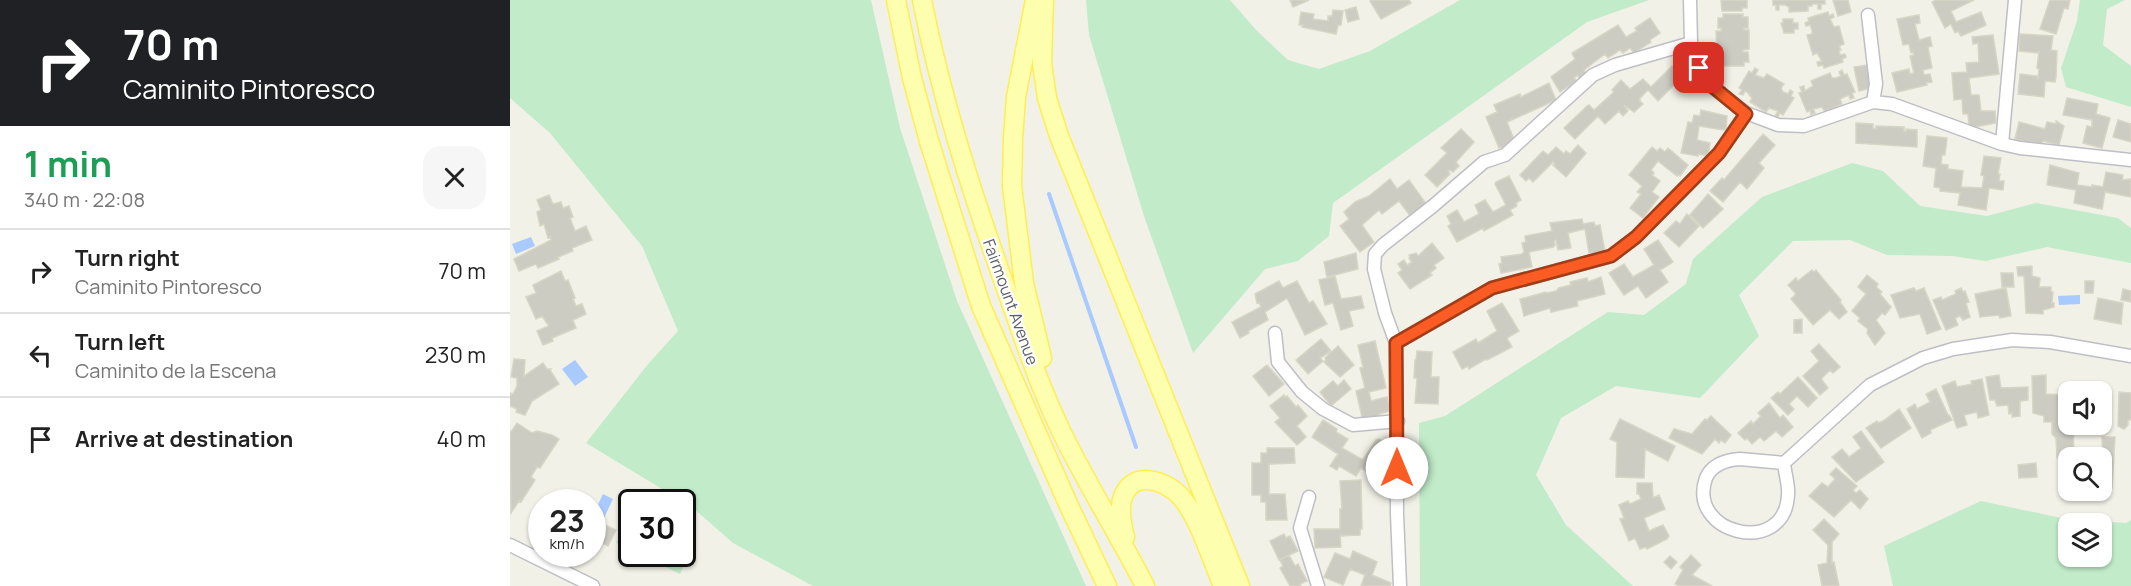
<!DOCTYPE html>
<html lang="en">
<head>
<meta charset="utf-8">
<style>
  :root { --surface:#fff; --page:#f6f6f6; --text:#222; --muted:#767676; --line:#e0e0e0 }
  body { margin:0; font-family:Manrope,sans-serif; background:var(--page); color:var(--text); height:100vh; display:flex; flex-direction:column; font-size:22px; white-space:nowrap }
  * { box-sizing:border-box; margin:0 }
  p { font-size:20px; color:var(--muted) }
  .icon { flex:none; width:33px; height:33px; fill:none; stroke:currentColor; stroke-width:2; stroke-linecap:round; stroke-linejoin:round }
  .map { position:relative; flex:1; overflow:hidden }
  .sheet { display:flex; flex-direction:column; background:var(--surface); width:510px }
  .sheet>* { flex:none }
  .top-card { background:#202124; color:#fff; overflow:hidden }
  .fabs { position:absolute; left:1548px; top:381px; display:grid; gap:12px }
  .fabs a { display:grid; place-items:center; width:54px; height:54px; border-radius:12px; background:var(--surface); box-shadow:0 2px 4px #0004; font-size:30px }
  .speed { position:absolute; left:18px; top:489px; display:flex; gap:12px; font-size:30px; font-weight:700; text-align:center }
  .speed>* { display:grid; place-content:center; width:78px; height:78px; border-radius:50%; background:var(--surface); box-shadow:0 2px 4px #0004; line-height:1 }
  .speed small { font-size:15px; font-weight:400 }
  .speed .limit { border:3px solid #111; border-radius:9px; background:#fff; color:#111 }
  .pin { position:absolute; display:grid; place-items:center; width:51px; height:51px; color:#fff; margin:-26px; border-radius:12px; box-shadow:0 3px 9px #0006 }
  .me { position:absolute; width:66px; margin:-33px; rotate:0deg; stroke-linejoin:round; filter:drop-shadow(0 0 4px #0008) }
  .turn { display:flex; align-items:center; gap:21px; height:126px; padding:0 24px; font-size:27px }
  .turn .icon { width:78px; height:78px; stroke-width:2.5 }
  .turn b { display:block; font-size:42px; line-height:51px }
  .round { display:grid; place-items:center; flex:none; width:63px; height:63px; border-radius:18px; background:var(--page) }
  .summary { display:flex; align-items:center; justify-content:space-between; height:102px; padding:0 24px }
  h1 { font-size:36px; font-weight:700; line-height:45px; color:#1e9e55 }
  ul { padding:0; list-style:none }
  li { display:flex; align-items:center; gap:18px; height:84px; padding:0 24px; border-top:2px solid var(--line) }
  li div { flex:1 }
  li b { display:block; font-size:22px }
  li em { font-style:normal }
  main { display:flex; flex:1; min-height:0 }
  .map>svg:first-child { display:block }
</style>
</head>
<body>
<main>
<section class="sheet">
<div class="top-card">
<div class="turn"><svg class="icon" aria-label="right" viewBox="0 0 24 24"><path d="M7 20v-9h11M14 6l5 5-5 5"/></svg><div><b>70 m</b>Caminito Pintoresco</div></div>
</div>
<div class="summary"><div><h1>1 min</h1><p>340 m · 22:08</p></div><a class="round"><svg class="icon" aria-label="close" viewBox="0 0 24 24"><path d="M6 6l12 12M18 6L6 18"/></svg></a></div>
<ul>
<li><svg class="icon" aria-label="right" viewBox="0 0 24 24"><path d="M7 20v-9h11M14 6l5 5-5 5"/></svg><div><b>Turn right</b><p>Caminito Pintoresco</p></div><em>70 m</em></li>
<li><svg class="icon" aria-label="left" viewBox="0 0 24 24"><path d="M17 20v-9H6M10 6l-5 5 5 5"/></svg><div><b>Turn left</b><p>Caminito de la Escena</p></div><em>230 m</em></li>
<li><svg class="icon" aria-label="arrive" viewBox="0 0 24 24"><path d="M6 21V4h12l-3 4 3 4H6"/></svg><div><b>Arrive at destination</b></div><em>40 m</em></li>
</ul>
</section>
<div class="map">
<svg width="1621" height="586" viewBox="0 0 1621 586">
  <rect width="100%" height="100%" fill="#f1f1e7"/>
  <path fill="#c1ebc9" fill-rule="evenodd" d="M0,0H361L390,128L447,301L576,586H303L223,543L182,507L76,443L139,363L168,331L132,246L40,133L0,98Z
    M576,0H720L747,31L778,60L809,69L860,51L950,0H1139L1077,22L823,203L819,236L788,261L755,269L683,353L634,216L579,35Z
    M1570,0H1615L1597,9L1593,45L1621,66V107L1556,87L1551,68L1567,21Z
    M1342,163L1373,171L1410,206L1477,216L1526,203L1608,218L1621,228V263L1537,247L1476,261L1442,256L1377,255L1340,240L1283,241L1229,295L1249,336L1190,398L1106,386L1051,418L1026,475L1056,525L1123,586H910L909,423L935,416L1098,312L1134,315L1176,284L1183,259L1252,197Z
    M1471,501L1551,518L1616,523L1621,520V586H1383L1374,546ZM1558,524H1592V556H1558Z
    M121,512V550L106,543Z
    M173,534L186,541L170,574L128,554H172Z"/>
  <path fill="#a9caff" d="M21,237L25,246L6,254L2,244Z
    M1570,295V304L1549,305L1548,296Z
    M65,360L78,377L65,386L52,369Z
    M93,494L103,499L93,520L83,515Z"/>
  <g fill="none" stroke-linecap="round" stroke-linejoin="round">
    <path stroke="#a9caff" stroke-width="4" d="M539,194L626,447"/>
  </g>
  <path fill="#cdccc3" stroke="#d7d5c4" stroke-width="1.5" d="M780,0H799L783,7Z
    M862,0H899L901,3L871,19L860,1Z
    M1211,0H1237V8H1232V11H1212Z
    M1263,0H1315V4H1311V9H1308V4H1302V6H1298V11L1279,12V7L1275,5H1269V10H1266V5H1263Z
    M1323,0H1338L1341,12L1328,16Z
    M1426,0H1464L1441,11L1446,22L1471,12L1476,25L1451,36L1448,31L1445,33L1441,24L1435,28L1422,2Z
    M1540,0H1560L1558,9L1554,8L1546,34L1530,29Z
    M846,7L849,19L838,22L835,10Z
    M823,10L833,11L831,25H828L826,34L792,27L793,25H789L791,12L804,14L803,19L818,21V16H822Z
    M1318,12L1319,16L1323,14L1324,17L1320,19L1324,27L1329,26L1334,44L1329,46L1331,50H1329L1330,55L1335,54L1336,57L1332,59L1333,62L1314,68L1313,65L1308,66L1307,62L1312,61L1307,53L1303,55L1297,35L1302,34V30L1300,25L1296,26L1295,23L1299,21L1298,18Z
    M1213,14H1233V17H1238V28H1234V30H1239V49L1233,50V52H1238L1239,62H1234V66H1213L1212,50H1207L1206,31H1211V28H1208V18H1213Z
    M1409,15L1410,23L1405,24L1409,40L1420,37L1422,46L1418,47L1422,68L1413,70L1414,75L1420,74L1422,82L1416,83L1417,85L1387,92L1382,73L1399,69L1400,74L1404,73L1400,56L1404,55L1403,52L1401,53L1399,44L1393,45L1387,19Z
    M1140,18L1150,33L1140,40L1141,42L1124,53L1120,48L1113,53L1110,50L1098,58L1095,54L1074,70L1076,73L1069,78L1068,75L1064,78L1067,81L1050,92L1041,77L1065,59L1062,53L1108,25L1116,37L1127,31L1125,28Z
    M1273,19H1283V23H1288V29H1284V33H1274L1271,23H1273Z
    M1510,34L1543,36L1541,50L1547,51L1546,77L1545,82L1535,81L1534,97L1508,94L1510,74L1527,76L1528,79L1529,69L1527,68L1529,51L1528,53L1509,51Z
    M1483,35L1489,74L1459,78L1461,95H1469L1471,111H1485L1486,123L1459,128L1458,114H1453L1452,99L1444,100L1442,73L1457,72L1456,63L1469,62L1468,43L1463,44L1462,37Z
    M1357,65L1361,88L1349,91L1344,67Z
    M1162,66L1172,77L1148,101L1138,90L1130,98V101L1133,104L1124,112L1114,105L1118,111L1113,116L1109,111L1095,124L1088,116L1065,139L1054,128L1077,106L1079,105L1084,110L1104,92L1102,90L1111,80L1120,89L1133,79L1141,87Z
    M1245,68L1248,70L1245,75L1254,78L1257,74L1274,84L1271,88L1273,92L1278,94L1280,90L1283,92L1281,96L1284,98L1273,115L1270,113L1268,117L1265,116L1268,111L1259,108L1256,112L1240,102L1242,98L1239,95L1240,94L1235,91L1233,95L1229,94L1232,90L1229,88L1239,71L1242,73Z
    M1332,70L1334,75L1337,74L1345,92L1342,93L1344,98L1340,99L1339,95L1334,97L1330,99L1332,104L1315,112L1312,107L1303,109L1305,113L1301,115L1300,110L1297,112L1289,93L1292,92L1290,87L1294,86L1295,91L1303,86L1301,81L1320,73L1322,78H1326L1331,76L1329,72Z
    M1039,83L1046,100L997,122L1005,142L989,148L976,117L987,112L984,105L1010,94L1011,97Z
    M1557,98L1588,104L1586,114L1600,118L1592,148L1573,143L1577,126L1582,127V120L1553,115Z
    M1191,110L1217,116L1216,129L1213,130L1189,126L1187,140L1200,143L1198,156L1188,154V156L1171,153L1178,122L1182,123L1184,115L1190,116Z
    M1608,120L1621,124V142L1603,137Z
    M1546,121L1554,126L1549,145L1533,141L1532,145L1522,142V144L1505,139L1509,122L1535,129L1537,122L1546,124Z
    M1346,123L1363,124V128L1366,129V126L1394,127V131L1396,132V129L1407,130V147L1346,143Z
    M951,129L964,142L946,162L949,166L943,172L940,170L938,171L940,174L927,187L915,175L937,153L931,148Z
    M1253,134L1265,145L1249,163L1254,168L1237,189L1230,182L1213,202L1200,191L1212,178L1214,180Z
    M1417,136L1437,138L1435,155H1432L1431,164L1438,165V169L1453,171L1451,187L1472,188L1474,176L1471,175L1474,156L1491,158L1488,174H1490L1489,181H1494L1493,190L1479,188L1476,210L1448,205L1450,193L1430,191V188L1424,187L1426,168L1413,166Z
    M1068,145L1076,153L1056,177L1043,165L1045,164L1043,162L1023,182L1019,178L1016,181L1010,175L1033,151L1038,155L1046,147L1054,154L1056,151L1060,154Z
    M1142,147L1147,151L1150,148L1155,152L1158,148L1178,165L1170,176L1169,175L1167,176L1148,161L1141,170L1144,173L1142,175L1150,181L1142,192L1149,197L1133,218L1120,208L1131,194L1127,192L1132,186L1119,175Z
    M1540,165L1569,173L1567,185L1582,187V185L1593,187L1596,172L1613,175L1612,180L1621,179V197L1595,192L1592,209L1564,203L1566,190L1537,185Z
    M999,176L1011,200L1006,203L1007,206L1000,210L1003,215L974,231L973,228L947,242L938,226L941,224L937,216L947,210L954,222L969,214L965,205L975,200L983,212L996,205L985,184L986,182Z
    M880,179L887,189L899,180L917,205L901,217L889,201L872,214L869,210L852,225L864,242L850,252L830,226L839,219L834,212L845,202L859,196Z
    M1198,194L1213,209L1193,228L1180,215Z
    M39,195L43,204L51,202L53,208L59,206L63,217L60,218L65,231L76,226L82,240L62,248L63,251L48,257L49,259L28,268L26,264L9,271L4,259L41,240L40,237L38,238L34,224L30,226L27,212L31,210L27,200Z
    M1177,214L1189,226L1169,247L1154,233L1166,221L1170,224Z
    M1072,219L1073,224L1084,222L1085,226L1090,225L1095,252L1082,255V253H1079L1075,229L1058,233L1061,248L1048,250L1046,240L1044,241L1045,245L1043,247L1019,252L1022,267L991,273L989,264L992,263L991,257L1012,254L1014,252L1012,243L1016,242L1015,236L1042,231L1040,223Z
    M1148,240L1163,262L1150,270L1158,282L1136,298L1128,286L1114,295L1099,273L1114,264L1123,277L1144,265L1134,249Z
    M922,243L934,258L924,265L926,268L920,273L922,275L900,289L888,273L892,270L888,264L894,260L897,265L902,262L899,258L900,257L899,255L906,253L908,256Z
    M846,253L848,269L817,277L814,262Z
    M1522,266V276L1530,278L1529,287H1541V292H1543L1542,303H1544V307L1533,310V314L1516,313L1514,276H1508L1507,267Z
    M1302,270L1304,272L1306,270L1314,280L1331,300L1330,302L1337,312L1329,319L1320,310L1303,325L1281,299L1286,294L1278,285L1286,278L1288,281Z
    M51,271L55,281L58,280L65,298L63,299L66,306L72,304L76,314L63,320L66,328L42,338L43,341L33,345L27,331L39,326L32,316L26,319L16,297L26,293L23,285Z
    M1491,273H1503L1504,287H1492Z
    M1357,275L1368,284L1366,287L1372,292L1370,294L1381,307L1375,315L1372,313L1366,320L1375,333L1365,345L1357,333L1358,329L1348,321L1350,318L1342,311L1356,294L1348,287Z
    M825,276L831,299L851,296L854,308L839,311L843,326L831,330L823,303L815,305L809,280Z
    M1091,277L1095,294L1067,301L1068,306L1041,312L1040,308L1014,316L1010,299L1036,292L1037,293L1046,291L1049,288L1061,285L1060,282L1077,278L1078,282Z
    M769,281L773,288L787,281L799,303L803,301L817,324L795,335L777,298L755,312L758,320L738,331L739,333L730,338L722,322L751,307L749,302L747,303L745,294Z
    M1575,281H1584L1583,293H1575Z
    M1404,288L1406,291L1414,288L1431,329L1417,334L1410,314L1390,318L1381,295Z
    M1451,288L1453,292L1455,291L1459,302L1456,303L1460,317L1453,320L1450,316L1445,318L1448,325L1436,330L1423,300L1431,297L1432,300L1446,294L1445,291Z
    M1496,288L1501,316L1490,318L1489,315L1470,317L1465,294Z
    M1613,289L1621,291V302L1611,300Z
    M1588,298L1613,303L1611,324L1584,319Z
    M992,303L1009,331L997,338L1002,347L977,360L976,359L959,369L958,366L952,369L943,352L966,339L968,343L987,331L977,311Z
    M1292,319V333H1284V320Z
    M811,339L821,351L810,358L813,361L798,374L786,360Z
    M865,341L876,388L859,392L861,401L877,397L880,411L869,414L870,417L853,421L846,391L855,388L850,368L853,367L848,345Z
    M1309,344L1330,367L1323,373L1320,370L1312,378V380L1318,388L1310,395L1293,376L1309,361L1301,351Z
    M828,346L844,365L830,377L814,362L816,360L815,358Z
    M907,351L922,352L921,377H929L928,404L905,403L907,378H904L905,360H906Z
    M4,359L15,360L14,376L33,363L37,369H41L40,370L49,384L22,401L15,415L6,412L7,409L0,406V393L3,394L7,386V378L1,377Z
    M757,365L774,384L759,396L743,376Z
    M1489,375L1491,388L1518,387V400L1510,401V416L1502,417V413L1499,414L1498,405L1487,406L1485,400H1480L1476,377Z
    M1536,375V394L1558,395V424H1563L1564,457L1547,458L1546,438L1542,434V422H1534V416L1523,413L1522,376Z
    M1288,377L1307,398L1298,407L1287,396L1279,404L1284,409L1278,415L1261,398L1268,392L1270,394Z
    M1472,379L1479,415L1468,418L1467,412L1454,415L1457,425L1447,428L1432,386L1445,381L1447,387L1462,384L1461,381Z
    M834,380L841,389L821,406L810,392L823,381L828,386Z
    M1426,389L1438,415H1439L1442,420L1420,430L1421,433L1412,438L1397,409L1405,404L1407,409L1420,402L1416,394Z
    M1569,390L1598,391L1597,404H1601L1600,422H1592V392H1568Z
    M1609,392L1621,393V420H1618V425L1614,429L1608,426Z
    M774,395L775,397L777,396L786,407L788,405L797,416L787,426L796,437L787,445L765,422L770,418L760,406Z
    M1259,403L1270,418L1273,415L1283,427L1272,437L1266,431L1254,441L1250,437L1242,444L1237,438L1235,440L1228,433L1241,421L1243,424L1251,416L1248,413Z
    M1389,409L1401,428L1371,448L1356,428L1367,421L1368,423L1373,421Z
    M1201,416L1221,435L1215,443L1211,440L1209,443L1205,439L1192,454L1159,438L1164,429L1182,434L1195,419L1197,420Z
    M1110,419L1165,446L1158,461L1135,449L1134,478L1106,477L1107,442L1100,439Z
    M813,420L827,429L826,432L838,439L832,448L853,460L866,440L869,439L880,447L866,470L861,467L858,472L851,468L846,476L829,466L827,470L820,466L828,454L802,437Z
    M7,423L22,433L27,431L42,435L49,439L30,468L27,467L21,477L25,480L11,502L9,501L1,513L0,431L1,432Z
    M1568,424H1581V429L1568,428Z
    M1351,431L1374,462L1346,482L1322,457L1332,449L1339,457L1351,448L1343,437Z
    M1592,437H1605L1602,488L1593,486Z
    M757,448H784L785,463L759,464V494H775L777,520H756V502H751V495H742V463H751V453H757Z
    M1526,463L1527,477L1509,478L1508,465Z
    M1326,468L1347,486L1343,490L1346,493L1350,490L1358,499L1350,509L1341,500L1324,517L1299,496L1312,483L1318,487L1325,479L1320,474Z
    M851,480L852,529H850V535L830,536L831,547L805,548L804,529H830V509H832L830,481Z
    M1127,483H1142L1143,498L1149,495L1155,509L1134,518L1139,531L1153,525L1159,536L1157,539L1137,549L1136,547L1130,549L1125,538L1119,541L1110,519L1114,518L1109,505L1118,501L1120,504L1131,499L1129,494H1127Z
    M82,519L106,530L98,546L82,538Z
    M1314,519L1329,534L1322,542V563L1324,562L1329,586H1312L1308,565L1317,563L1318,545L1303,530Z
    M774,534L776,538L780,536L788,551L769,560L760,541Z
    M843,551L867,562L862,575L881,583L880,586H851L855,575L840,569L833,585L814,577L825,553L840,559Z
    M779,555L785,566L788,564L797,581L790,584L791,586H780L770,568L773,566L770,560Z
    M1181,555L1191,565L1182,575L1202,586H1169L1165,584L1173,570L1170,567Z
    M1160,556L1167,562L1161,569L1154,562Z"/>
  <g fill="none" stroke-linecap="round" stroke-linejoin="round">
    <defs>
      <path id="street" d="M1180,0L1181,43
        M1358,15L1366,84L1363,102
        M1492,144L1505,0
        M765,333L768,362L792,392L813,409L843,425L888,421
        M886,343L982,288L1101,256L1126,237L1209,153L1236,113
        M1230,459L1274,463C1275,474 1279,485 1278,495C1275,558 1176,534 1196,478C1202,464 1216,460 1230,459Z
        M1274,463L1360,385L1413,358L1443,349L1502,340L1540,342L1621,356
        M799,497L790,528L808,586
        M0,545L83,586
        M890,586L887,514L886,343L875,313L864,269L865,254L873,245L923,206L974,162L995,155L1083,75L1105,65L1181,43L1183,54L1196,82L1236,113L1268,125L1294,126L1363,102L1382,104L1492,144L1510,148L1621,160"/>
      <path id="primary" d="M386,0L402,78L419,141L471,306L559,506L597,586
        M412,0C431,97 461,190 494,283C512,334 529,386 553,435C578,486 609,535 635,586
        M525,0L506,97L503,139L502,186L514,283L532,358
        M534,0L532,63L537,98L549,136L730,586
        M615,537C612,525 609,512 612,500C620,469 655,479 671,497C689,518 702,560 713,586"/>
    </defs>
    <use href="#street" stroke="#bebfc6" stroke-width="15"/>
    <use href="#primary" stroke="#ffee52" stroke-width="21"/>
    <use href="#street" stroke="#fff" stroke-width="12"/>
    <use href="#primary" stroke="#fdffae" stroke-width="18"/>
  </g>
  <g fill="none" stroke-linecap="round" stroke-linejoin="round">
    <defs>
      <path id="route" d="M887,468L886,343L982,288L1101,256L1126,237L1209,153L1236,114L1196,81L1189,68"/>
    </defs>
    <use href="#route" stroke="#a23c17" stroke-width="15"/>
    <use href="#route" stroke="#fa5c24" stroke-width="10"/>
  </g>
  <g text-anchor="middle" stroke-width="4.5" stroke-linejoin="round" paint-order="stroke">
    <g font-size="16" fill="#5e6068" stroke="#fff">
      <text transform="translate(501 302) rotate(70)" y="6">Fairmount Avenue</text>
    </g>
  </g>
</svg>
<div class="fabs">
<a><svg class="icon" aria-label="sound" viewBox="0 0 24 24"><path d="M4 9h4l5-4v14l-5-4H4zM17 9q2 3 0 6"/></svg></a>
<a><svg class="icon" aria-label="search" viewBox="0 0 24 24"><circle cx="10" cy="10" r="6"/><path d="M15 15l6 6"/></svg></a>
<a><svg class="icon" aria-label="layers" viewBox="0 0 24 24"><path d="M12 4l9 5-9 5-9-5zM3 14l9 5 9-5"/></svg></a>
</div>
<div class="speed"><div>23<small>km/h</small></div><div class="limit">30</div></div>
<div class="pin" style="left:1189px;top:68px;background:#d93025"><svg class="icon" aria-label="arrive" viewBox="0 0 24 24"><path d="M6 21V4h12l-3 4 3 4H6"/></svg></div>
<svg class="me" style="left:887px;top:468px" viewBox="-20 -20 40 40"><circle r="19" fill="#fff"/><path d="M0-13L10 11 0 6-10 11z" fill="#fa5c24"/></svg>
</div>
</main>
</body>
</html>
